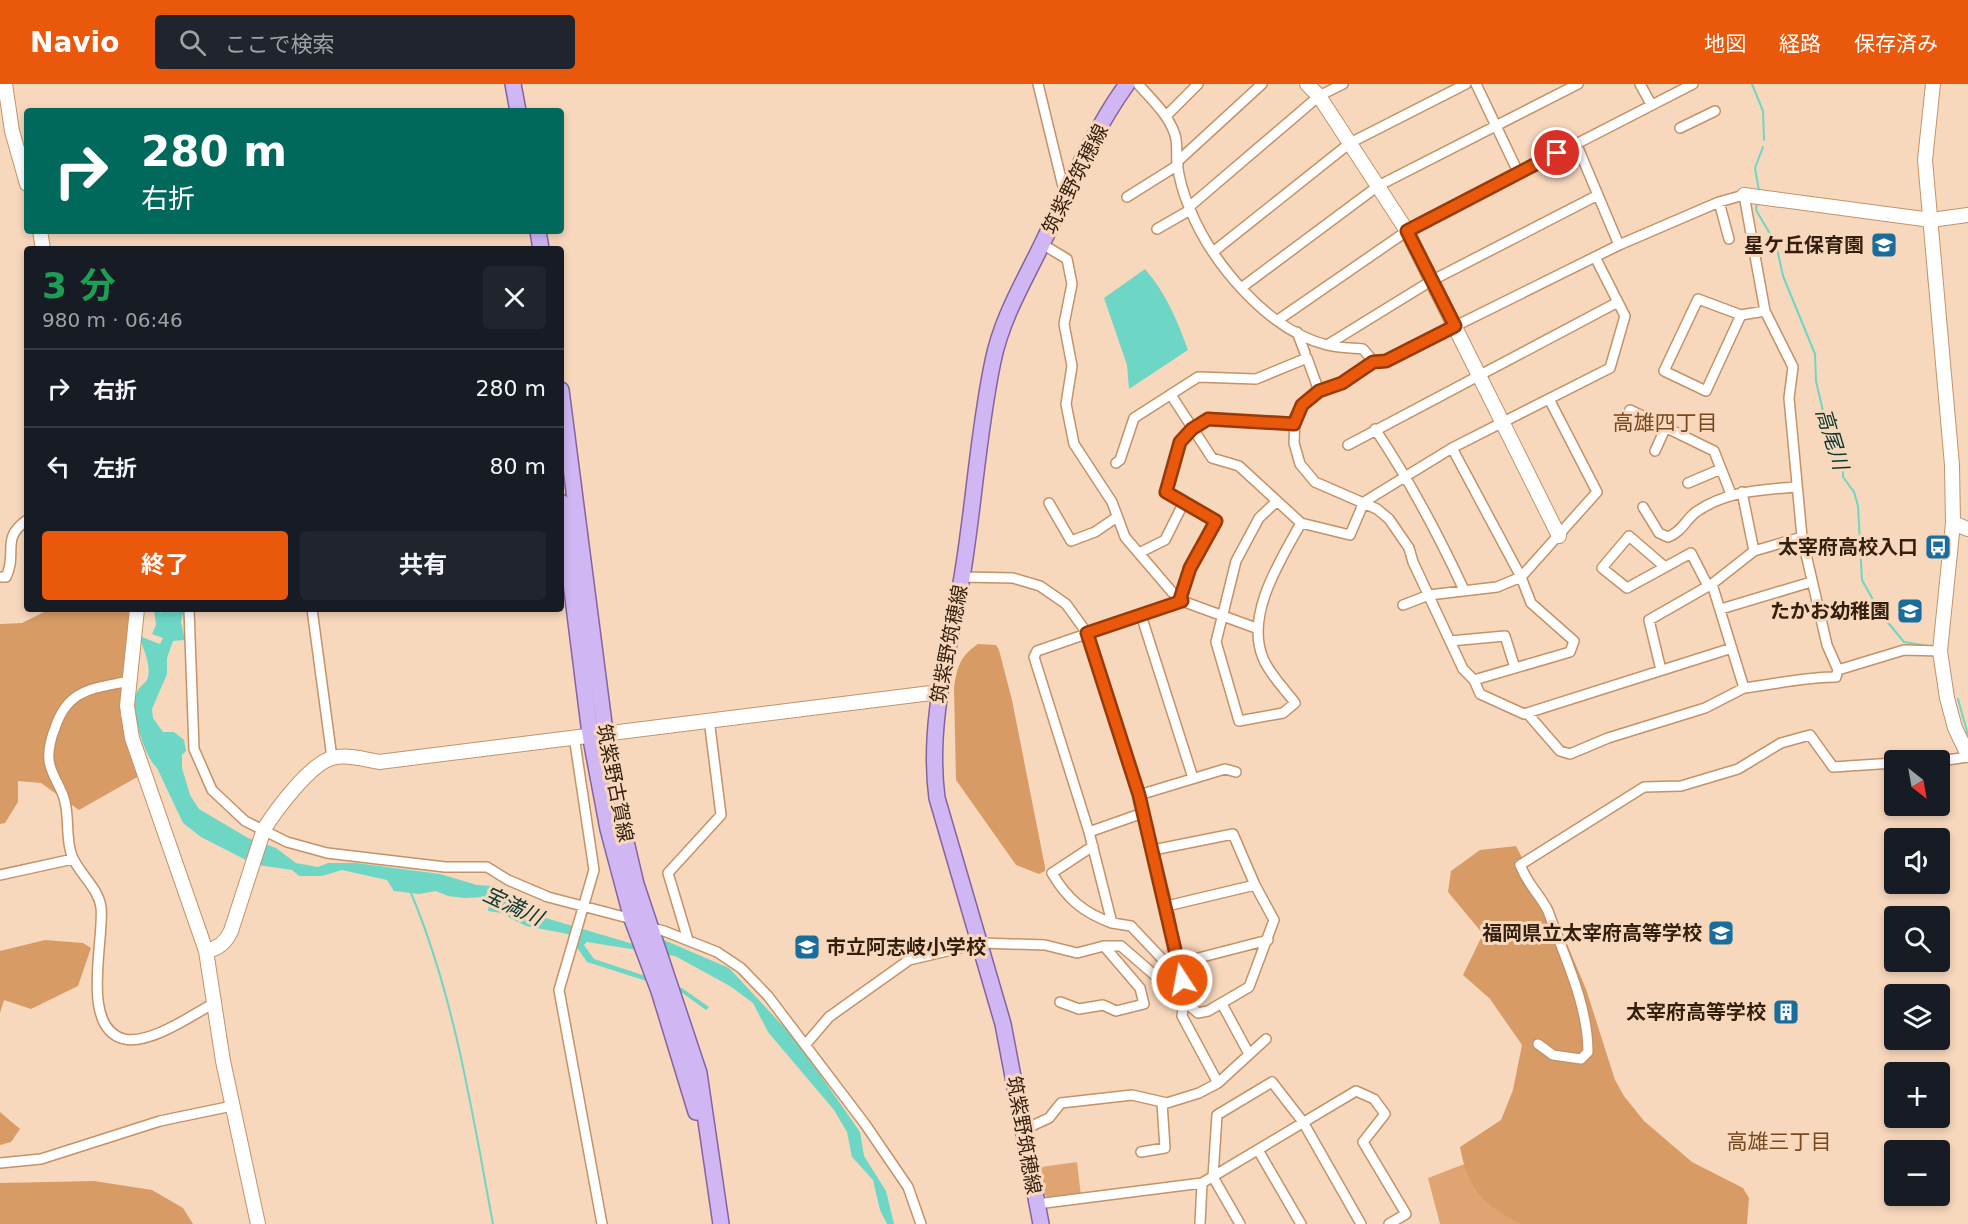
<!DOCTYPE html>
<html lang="ja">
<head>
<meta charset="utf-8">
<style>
  :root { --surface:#171b24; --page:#20242c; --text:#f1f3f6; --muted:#9ea1a6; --line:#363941; --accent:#ea580c }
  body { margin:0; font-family:"DejaVu Sans","Noto Sans JP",sans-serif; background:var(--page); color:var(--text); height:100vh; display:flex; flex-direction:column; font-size:22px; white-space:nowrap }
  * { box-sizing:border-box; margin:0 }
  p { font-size:20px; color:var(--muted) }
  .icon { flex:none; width:33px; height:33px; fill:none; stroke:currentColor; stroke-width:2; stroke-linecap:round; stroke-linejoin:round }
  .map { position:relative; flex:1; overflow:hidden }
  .sheet { position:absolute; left:24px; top:162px; width:540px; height:366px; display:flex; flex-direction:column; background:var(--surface); border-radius:6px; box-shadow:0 3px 9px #0003 }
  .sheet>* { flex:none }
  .guide { position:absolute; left:24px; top:24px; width:540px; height:126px; border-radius:6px; box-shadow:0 3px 9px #0003; background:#00695c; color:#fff; overflow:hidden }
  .needle { width:39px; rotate:149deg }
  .fabs { position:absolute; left:1884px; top:666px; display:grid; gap:12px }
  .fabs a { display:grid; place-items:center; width:66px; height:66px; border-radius:6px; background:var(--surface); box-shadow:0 3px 9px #0003; font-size:30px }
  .pin { position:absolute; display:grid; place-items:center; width:51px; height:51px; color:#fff; margin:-26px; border:3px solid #fff; border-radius:50%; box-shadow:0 2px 6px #0007 }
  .me { position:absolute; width:66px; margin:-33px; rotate:349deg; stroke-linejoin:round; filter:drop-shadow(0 0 4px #0008) }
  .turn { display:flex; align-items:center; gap:21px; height:126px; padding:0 18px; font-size:27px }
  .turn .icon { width:78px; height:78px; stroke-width:2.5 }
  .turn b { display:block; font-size:42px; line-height:51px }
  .round { display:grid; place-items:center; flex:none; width:63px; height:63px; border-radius:6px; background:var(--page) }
  .headline { display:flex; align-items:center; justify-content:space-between; height:102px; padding:0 18px }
  h1 { font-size:36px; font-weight:700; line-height:45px; color:#1e9e55 }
  .action { display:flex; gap:12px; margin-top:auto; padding:12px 18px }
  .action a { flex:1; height:69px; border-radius:6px; background:var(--accent); color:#fff; font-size:24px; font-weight:700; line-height:69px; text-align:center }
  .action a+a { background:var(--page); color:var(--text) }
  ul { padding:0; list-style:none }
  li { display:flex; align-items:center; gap:18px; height:78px; padding:0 18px; border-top:2px solid var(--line) }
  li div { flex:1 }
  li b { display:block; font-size:22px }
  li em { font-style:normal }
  header { display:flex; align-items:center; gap:36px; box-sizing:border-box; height:84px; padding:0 30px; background:var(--accent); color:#fff }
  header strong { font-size:28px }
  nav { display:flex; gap:33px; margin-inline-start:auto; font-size:21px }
  .search { width:420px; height:54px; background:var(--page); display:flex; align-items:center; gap:15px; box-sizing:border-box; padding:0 21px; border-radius:6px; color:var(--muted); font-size:22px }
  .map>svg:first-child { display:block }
</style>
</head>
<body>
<header>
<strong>Navio</strong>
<div class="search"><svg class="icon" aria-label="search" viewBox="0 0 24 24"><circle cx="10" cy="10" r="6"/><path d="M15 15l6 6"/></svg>ここで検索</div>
<nav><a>地図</a><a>経路</a><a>保存済み</a></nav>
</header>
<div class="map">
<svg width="1968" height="1140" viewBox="0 0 1968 1140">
  <rect width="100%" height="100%" fill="#f8d8bd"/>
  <path fill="#e0a472" d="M1545,1049L1659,1140H1440L1428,1094Z
    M1077,1078L1081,1112L1050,1116L1045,1111L1041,1083Z"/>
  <path fill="#d89b66" d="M50,525H125L129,529L120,631L139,692L79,726L41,699L18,697V718L5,739L0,740V540L22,539Z
    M978,560L996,561L999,566L1012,616L1045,783V787L1039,790L1016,781L956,696L954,604C957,583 960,572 978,560Z
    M1516,762L1567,860L1586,905L1615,996L1624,1012L1644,1037L1692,1078L1743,1104L1749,1114L1747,1140H1521C1483,1121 1468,1106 1460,1063L1501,1036L1513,1006L1522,961L1490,915L1463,891L1483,850L1448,808L1451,787L1480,766Z
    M45,856L83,859L91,864L78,902L31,925L4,916L0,929V867Z
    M0,1028L20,1045L11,1058L0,1061Z
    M94,1097L152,1106L183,1124L193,1140H0V1099Z"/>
  <path fill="#6ed6c5" d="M1145,185C1166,209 1177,236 1188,266L1129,305L1127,281L1104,214Z
    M154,525H160L161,530L163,525H184L181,538L185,556L173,557L167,574V590L152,625L153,634L163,648H174L184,656L186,667L182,671V684L190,711L199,725L248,754L276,764L296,779L318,783L328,779H356L440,790L477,801L493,802L507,809L529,829L633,860L664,856L729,884L796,956L860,1048L864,1072L886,1107L894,1140H887L880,1126L873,1096L852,1073L847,1048L834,1026L768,948L753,919L730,902L675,872L587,858L584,861L594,875L682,904L709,923L706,926L681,908L587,878L568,850L526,842L501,829L488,827L490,813L464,814L448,812L436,807L419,810L394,807L387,796L342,786L322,792H299L292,786L258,781L246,776L201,753L183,739L157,684C145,674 129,624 137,608C139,602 146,600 148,593C151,579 143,565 139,552L160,560L163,554L152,550L156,541Z"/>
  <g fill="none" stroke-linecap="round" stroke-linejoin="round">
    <path stroke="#6ed6c5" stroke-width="2" d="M1752,0L1763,27L1764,56
      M1759,107L1755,84L1763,63
      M1757,118L1756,126L1776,160L1783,192L1815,270L1816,297L1825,336L1843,376V393L1854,408L1858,422L1862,496L1881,530L1904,558L1934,563
      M1928,194L1930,205
      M1958,615L1968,651
      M411,809C455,914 472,1028 493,1140"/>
    <defs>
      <path id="street" d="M1038,0L1065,111
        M1138,0C1151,15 1169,31 1175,51C1178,60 1176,70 1177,79C1179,93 1183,109 1189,123C1211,178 1267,246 1327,261C1338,264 1352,264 1363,265L1373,277
        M1476,0L1518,88
        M1640,0L1651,20
        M1166,32L1198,0
        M1680,44L1715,27
        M1576,59L1619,161
        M1177,78L1262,0
        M1127,113L1178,81
        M1719,118L1729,155
        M1189,123L1319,12L1343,0
        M1157,145L1190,126
        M1042,160L1067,175L1072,200L1064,240L1072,282L1066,320L1074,360L1112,418L1125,453L1172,508L1182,517L1256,544
        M1213,168L1350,59L1466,0
        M1241,204L1378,102L1578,0
        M1741,231L1706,307L1664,287L1698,215L1741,231L1765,227
        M1278,236L1407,147L1693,0
        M1297,248L1305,269
        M1327,261L1431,197L1598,111
        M1171,311L1212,374L1239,382L1301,439L1350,451L1364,418L1452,364L1610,284L1625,232L1595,173
        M1630,326L1714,367L1731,410
        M1375,345C1410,397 1438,450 1464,506
        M1348,361L1618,218
        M1452,364L1521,493L1531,519L1574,557L1570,568L1474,596
        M1655,367L1665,345
        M1116,379L1120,376L1134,334L1198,293L1256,295L1307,274L1319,307
        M1688,399L1721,385
        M1742,408L1754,467
        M1277,417L1259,434L1236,477L1216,558L1239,637L1283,629L1295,619C1285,605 1269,590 1263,574C1245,531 1280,477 1301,439
        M1049,419L1071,457L1095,448L1117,433
        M1643,423L1659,449L1668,453C1682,448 1686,435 1696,428C1726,407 1761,406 1796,403
        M1139,469L1165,456L1184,418
        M1665,483L1629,452L1602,484L1627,504L1691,469L1708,502
        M0,493H6C18,468 0,455 27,436
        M962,493L1013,494L1040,502L1066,520L1087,549L1139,711L1167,822L1186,920
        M1180,515L1190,485L1217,437L1166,408L1180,358L1192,345L1208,335L1294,340
        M1403,521L1429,511L1497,503L1521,493L1597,408L1549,315
        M189,525L194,665L212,706L245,737L287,758L327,769L445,783H487L508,796L548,813L632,835
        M312,525L332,674
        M1721,525L1811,498
        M1141,531L1193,694
        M1450,557L1505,552L1515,584
        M1732,564L1524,630L1480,610L1474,596L1463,585L1413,478L1409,464L1389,435L1377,425L1315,398L1300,380L1294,359L1295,333L1307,316L1319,307L1342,299L1373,277H1385L1619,161L1719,118L1744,111L1765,227L1793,283L1789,314L1802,453L1827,561L1838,586L1904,566L1940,567
        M1661,586L1649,536L1712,500L1754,467L1802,453
        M129,597C93,605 68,604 55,644C51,654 48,665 49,676C50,689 60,701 64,714C70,733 65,754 72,772C79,790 98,803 101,823C105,853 79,944 124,955C150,961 194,930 216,918
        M1744,604C1776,600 1805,593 1836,593L1838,586
        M1527,629L1560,667L1570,670L1608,654L1705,624L1744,604L1712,500
        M574,652L594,786L559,906L602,1140
        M1940,677L1968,673
        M1139,711L1225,685L1236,688
        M1089,748L1143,729
        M1093,762L1052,789C1067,815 1084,829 1112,839
        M0,791L73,775
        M1167,822L1255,801
        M651,844L664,847L717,868L741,884L768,912L865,1040L908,1103L921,1140
        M688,856L668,789L721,731L709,635
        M1179,879L1268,856
        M1181,895L1131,842L1112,839L1089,748L1034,573L1037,567L1182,517
        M1060,918L1079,925L1103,921L1116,927L1144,920L1140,904L1104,862
        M1222,920L1249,970
        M806,960L829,933L909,876L981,859L1045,861L1077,869L1104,862H1121L1198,929L1208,927L1249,903L1274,836L1255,801L1233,750L1153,766
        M1538,960L1553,971L1581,975L1588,968C1588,920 1564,872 1548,827C1539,809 1529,803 1520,781L1644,703L1681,702L1738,685L1781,659L1810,651L1833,683L1894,679
        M1218,999L1266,955
        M1023,1046L1049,1034L1061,1019L1132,1011L1167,1019L1199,1009L1218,999L1182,932L1184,918
        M1258,1066L1301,1140
        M1141,1068L1165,1064L1162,1019
        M0,1079L41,1075L160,1037L232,1022
        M1037,1120L1202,1099L1356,1007L1374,1015L1385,1030L1363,1058L1406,1130L1389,1140
        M1200,1140L1202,1099
        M1240,1140L1213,1093L1217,1031L1272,998L1303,1038L1361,1140"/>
      <path id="secondary" d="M5,0L12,47L27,100
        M1307,0L1319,12L1407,147L1559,452
        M1933,0L1925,76L1952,381L1953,439L1940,567L1947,614L1955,644L1968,671
        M1744,111L1931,136L1968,131
        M40,147L43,165
        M1953,439L1968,445
        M137,525L127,622L132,654L206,867L223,977L258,1140
        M206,867C218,865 226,858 231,847L264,745C276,726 310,680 332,674C346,670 364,675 379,678L939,608"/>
      <path id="primary" d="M513,0L518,27
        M538,147L541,165
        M561,306L611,694L636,800L699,989L721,1140
        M561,418L590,650L608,745L632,835L659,907L696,1028
        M1041,1140L1003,940L937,714C927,638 949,567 962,493C974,422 978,348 993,277C1002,233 1025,196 1044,156C1069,104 1093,47 1127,0"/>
    </defs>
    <use href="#street" stroke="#c49267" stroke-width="12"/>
    <use href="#secondary" stroke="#c49267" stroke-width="16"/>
    <use href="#primary" stroke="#84639f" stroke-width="18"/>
    <use href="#street" stroke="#fff" stroke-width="9"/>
    <use href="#secondary" stroke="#fff" stroke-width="14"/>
    <use href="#primary" stroke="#d0b7f4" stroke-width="15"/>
  </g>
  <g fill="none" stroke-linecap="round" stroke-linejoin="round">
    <defs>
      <path id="route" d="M1182,896L1139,711L1087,549L1182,517L1180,515L1190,484L1216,437L1166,408L1180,358L1192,345L1208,335L1294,340L1302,321L1319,307L1342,299L1373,278L1386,277L1455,242L1407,147L1557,69"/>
    </defs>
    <use href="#route" stroke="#983908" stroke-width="15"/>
    <use href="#route" stroke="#ea580c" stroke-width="10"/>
  </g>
  <defs>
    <symbol id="school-square" viewBox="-11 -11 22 22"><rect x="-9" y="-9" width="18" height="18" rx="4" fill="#1a6c9d" stroke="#f8d8bd"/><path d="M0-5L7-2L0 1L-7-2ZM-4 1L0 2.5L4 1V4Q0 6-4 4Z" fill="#fff"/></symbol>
    <symbol id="bus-square" viewBox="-11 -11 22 22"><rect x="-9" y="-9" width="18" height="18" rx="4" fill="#1a6c9d" stroke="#f8d8bd"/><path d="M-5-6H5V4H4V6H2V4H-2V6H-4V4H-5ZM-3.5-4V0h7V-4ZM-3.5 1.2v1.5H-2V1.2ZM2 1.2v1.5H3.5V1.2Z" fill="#fff"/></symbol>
    <symbol id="building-square" viewBox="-11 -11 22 22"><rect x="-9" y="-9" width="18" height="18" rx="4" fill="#1a6c9d" stroke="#f8d8bd"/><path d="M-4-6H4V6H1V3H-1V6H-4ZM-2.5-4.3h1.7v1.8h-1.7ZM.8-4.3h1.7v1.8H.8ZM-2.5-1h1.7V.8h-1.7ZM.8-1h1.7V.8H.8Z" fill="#fff"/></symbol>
  </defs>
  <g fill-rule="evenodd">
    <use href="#school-square" x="1869" y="146" width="30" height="30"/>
    <use href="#bus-square" x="1923" y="448" width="30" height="30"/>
    <use href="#school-square" x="1895" y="512" width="30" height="30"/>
    <use href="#school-square" x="1706" y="834" width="30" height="30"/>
    <use href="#school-square" x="792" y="848" width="30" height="30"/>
    <use href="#building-square" x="1771" y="913" width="30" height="30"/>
  </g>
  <g text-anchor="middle" stroke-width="6" stroke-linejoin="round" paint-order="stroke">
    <g font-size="20" fill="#331f0d" stroke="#f8d8bd">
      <text transform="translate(1075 95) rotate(-63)" y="7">筑紫野筑穂線</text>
      <text transform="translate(949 560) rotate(-79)" y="7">筑紫野筑穂線</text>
      <text transform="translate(615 699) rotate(79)" y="7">筑紫野古賀線</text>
      <text transform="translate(1024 1051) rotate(80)" y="7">筑紫野筑穂線</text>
    </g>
    <g font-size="20" font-weight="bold" fill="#331f0d" stroke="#f8d8bd" text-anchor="end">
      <text x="1864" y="168">星ケ丘保育園</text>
      <text x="1918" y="470">太宰府高校入口</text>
      <text x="1890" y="534">たかお幼稚園</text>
      <text x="1702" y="856">福岡県立太宰府高等学校</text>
      <text x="826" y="870" text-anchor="start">市立阿志岐小学校</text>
      <text x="1766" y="935">太宰府高等学校</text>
    </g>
    <g font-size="21" fill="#76491e" stroke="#f8d8bd">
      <text x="1665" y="346">高雄四丁目</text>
      <text x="1779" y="1065">高雄三丁目</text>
    </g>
    <g font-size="21" font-style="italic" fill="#073932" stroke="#f8d8bd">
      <text transform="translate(1832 355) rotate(73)" y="7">高尾川</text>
      <text transform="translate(513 822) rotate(25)" y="7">宝満川</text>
    </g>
  </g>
</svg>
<div class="fabs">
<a><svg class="needle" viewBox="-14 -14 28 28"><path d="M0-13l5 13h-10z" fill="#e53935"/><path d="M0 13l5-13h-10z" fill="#9ea1a6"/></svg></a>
<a><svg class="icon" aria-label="sound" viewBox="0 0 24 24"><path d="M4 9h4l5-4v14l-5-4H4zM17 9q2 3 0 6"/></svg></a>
<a><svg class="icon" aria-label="search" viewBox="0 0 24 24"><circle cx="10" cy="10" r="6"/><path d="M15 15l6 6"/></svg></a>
<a><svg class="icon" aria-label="layers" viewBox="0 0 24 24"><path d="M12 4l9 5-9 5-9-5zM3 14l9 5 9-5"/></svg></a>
<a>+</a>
<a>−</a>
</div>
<div class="pin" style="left:1557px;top:69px;background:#d93025"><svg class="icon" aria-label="arrive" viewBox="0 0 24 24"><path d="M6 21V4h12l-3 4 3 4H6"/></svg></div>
<svg class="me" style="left:1182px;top:896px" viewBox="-20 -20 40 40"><circle r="17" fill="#ea580c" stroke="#fff" stroke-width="3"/><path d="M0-11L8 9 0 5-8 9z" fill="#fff"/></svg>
<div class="guide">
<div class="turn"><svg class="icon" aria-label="right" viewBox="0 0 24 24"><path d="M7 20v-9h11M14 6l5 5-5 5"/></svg><div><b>280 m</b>右折</div></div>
</div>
<section class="sheet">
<div class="headline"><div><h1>3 分</h1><p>980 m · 06:46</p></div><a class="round"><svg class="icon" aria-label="close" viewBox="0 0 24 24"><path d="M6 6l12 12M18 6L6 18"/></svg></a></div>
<ul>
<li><svg class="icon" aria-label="right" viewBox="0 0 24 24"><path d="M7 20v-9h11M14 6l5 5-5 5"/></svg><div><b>右折</b></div><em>280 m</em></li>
<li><svg class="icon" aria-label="left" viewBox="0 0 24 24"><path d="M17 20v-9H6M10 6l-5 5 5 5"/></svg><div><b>左折</b></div><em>80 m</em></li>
</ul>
<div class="action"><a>終了</a><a>共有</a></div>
</section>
</div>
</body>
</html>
